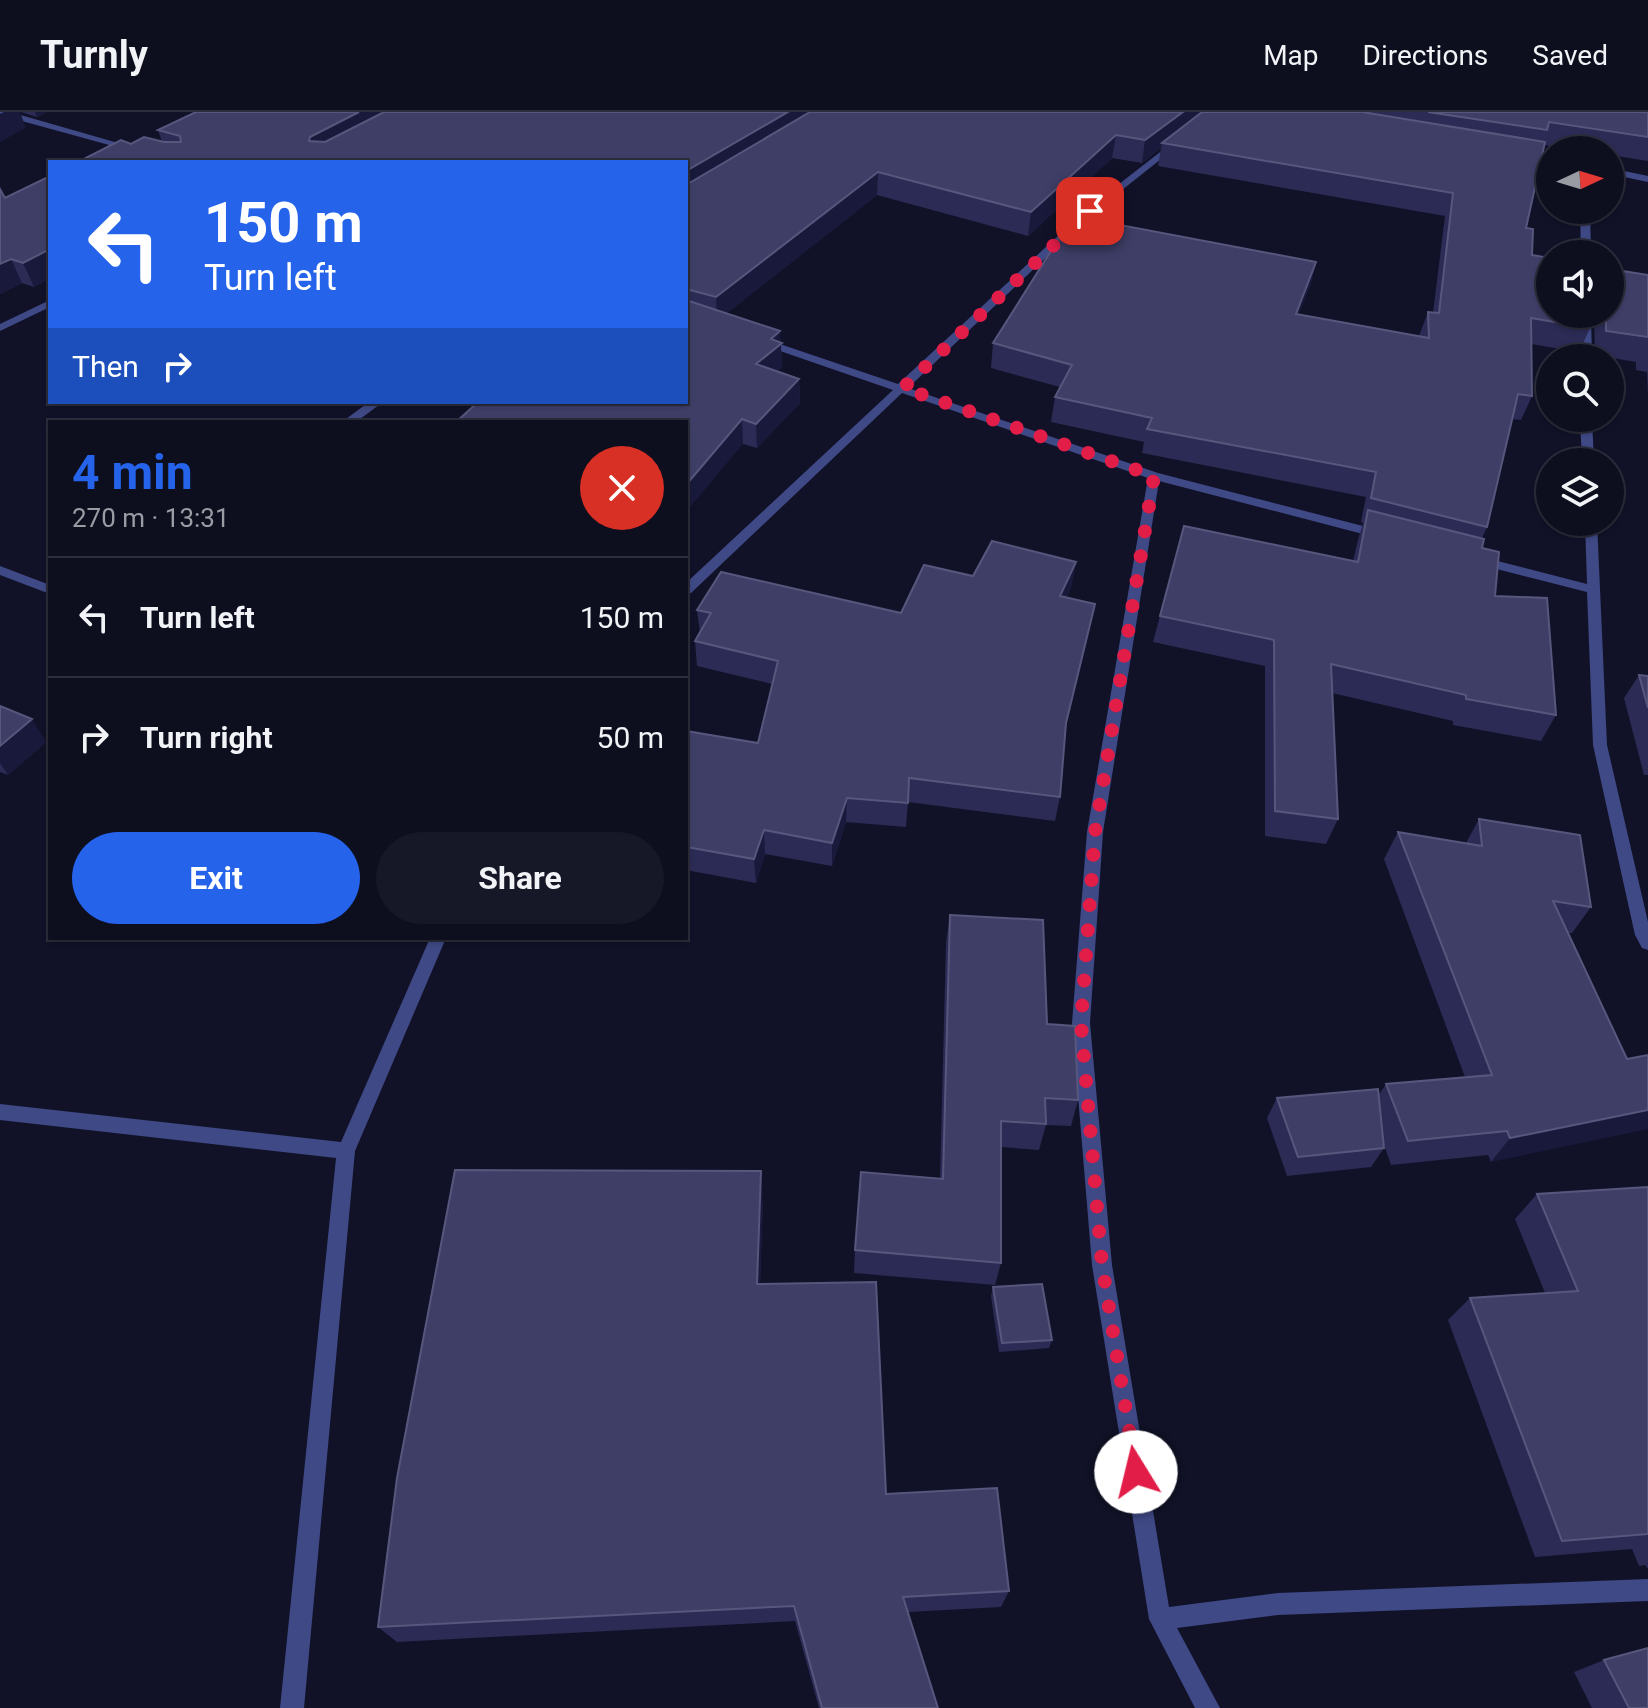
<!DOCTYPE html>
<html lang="en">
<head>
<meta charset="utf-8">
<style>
  :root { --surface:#0d0e1e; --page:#161727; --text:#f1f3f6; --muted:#9a9ca4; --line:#2d2e3c; --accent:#2563eb }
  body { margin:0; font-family:Roboto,sans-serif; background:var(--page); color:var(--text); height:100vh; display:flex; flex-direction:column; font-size:30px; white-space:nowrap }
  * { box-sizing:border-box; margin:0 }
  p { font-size:26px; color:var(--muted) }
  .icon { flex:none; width:44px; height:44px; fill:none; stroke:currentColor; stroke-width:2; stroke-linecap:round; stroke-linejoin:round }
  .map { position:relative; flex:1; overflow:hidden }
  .details { position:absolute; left:48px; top:308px; width:640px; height:520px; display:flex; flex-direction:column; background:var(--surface); border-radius:0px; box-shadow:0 2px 6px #0004,0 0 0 2px var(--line) }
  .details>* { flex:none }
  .top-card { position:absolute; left:48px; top:48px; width:640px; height:244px; border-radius:0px; box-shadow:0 2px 6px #0004,0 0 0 2px var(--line); background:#2563eb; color:#fff; overflow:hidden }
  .needle { width:52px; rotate:86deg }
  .buttons { position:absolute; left:1536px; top:24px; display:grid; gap:16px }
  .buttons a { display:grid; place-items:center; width:88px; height:88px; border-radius:50%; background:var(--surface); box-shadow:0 2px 6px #0004,0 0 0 2px var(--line); font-size:40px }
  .pin { position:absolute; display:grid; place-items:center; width:68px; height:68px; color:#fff; margin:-34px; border-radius:16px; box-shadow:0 4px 12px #0006 }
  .me { position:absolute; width:88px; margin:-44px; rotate:351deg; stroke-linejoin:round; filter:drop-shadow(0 0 6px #0008) }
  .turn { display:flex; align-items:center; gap:28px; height:168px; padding:0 24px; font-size:36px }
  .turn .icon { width:104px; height:104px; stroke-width:2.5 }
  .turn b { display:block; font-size:56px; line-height:68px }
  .then { display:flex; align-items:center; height:76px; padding:0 24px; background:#0003; gap:16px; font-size:30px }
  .round { display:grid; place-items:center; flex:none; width:84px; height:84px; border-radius:42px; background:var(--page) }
  .headline { display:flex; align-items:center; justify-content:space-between; height:136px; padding:0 24px }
  h1 { font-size:48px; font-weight:700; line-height:60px; color:var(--accent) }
  .cta { display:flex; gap:16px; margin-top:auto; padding:16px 24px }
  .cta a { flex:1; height:92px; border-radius:48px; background:var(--accent); color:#fff; font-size:32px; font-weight:700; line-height:92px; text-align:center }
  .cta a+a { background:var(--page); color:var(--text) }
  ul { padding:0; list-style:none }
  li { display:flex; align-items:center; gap:24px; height:120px; padding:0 24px; border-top:2px solid var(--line) }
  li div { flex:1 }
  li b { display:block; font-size:30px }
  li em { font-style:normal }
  header { display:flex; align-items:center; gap:48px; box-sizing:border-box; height:112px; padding:0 40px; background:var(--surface); border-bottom:2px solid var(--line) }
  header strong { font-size:38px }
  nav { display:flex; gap:44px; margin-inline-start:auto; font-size:28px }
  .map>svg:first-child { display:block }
</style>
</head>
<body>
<header>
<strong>Turnly</strong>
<nav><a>Map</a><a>Directions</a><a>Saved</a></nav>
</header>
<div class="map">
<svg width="1648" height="1596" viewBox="0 0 1648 1596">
  <rect width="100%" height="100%" fill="#111228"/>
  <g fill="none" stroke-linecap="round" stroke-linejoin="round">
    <path fill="#3f4985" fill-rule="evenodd" d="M0,0H10L139,37L131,39L0,3Z
      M1173,30L1180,32L1093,101L908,276L1158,361L1386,420L1388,423L1382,427L1159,369L1103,720L1090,911L1112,1153L1169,1495L1278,1481L1648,1467V1489L1278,1503L1177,1516L1220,1596H1195L1149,1507L1092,1153L1072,911L1087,720L1148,366L902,281L691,481L686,482V471L893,278L760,232V228H768L898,272L1087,97Z
      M1520,41L1550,46V52L1517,46V42Z
      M1610,56L1648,64V70L1610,62Z
      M1580,98H1590L1591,142H1581Z
      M50,188V195L0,219V212Z
      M1581,202H1591L1592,246H1582Z
      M369,290H383L356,310H342Z
      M1580,306H1592L1594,350H1582Z
      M1585,410H1597L1607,633L1648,810V838L1642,836L1635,823L1593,633L1587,480L1473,451L1472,448L1478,444L1587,472Z
      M0,454L50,473V482L0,463Z
      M430,826H446L355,1039L304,1596H280L336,1046L0,1008V992L341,1030Z"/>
  </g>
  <path fill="#2c2b55" d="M21,0H47L37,5Z
    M196,0H1648V49L1610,43V38H1576L1544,33L1526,116L1532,143L1590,216L1579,240L1531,232L1532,284L1521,308L1512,307L1487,415L1482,426V436L1495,484L1556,603L1541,629L1453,613V609L1332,581L1338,707L1326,732L1265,724V554L1153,530L1184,414L1353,449L1359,424L1363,411L1361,410L1366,385L1142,341L1144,330L1051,310L1055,285L1060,275L991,256L993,231L1316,150L1310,174L1298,203L1419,224L1428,200L1433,201L1445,104L1158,54L1161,36L1142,51L1112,46L1028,124L877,83L727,201L781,231L782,255L777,259L799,267L800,291L757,336L743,332L686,290V50L131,32L162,30L158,18Z
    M50,64V166L34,175L22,171L0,182L5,86Z
    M1648,163V285L1647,260L1636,258V250L1595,243L1594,202H1610Z
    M1076,450L1071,475L1067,485L1095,492L1065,619L1060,685L1055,709L908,690L906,715L846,710L832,754L765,742L756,771L686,758V619L758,631L772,572L697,554L695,529L700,521L697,498L901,501L973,464Z
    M1639,563L1648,564V663H1644L1624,586Z
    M0,594L46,630L8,663L0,660Z
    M1479,707L1591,795L1572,821H1568L1627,947L1491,1050L1488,1043L1391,1053L1383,1030L1384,1036L1371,1055L1287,1064L1267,1006L1277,986L1378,984L1386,972L1465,965L1384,747L1398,720L1466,731Z
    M950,803L1047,912L1078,988L1071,1014L1046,1013L1039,1038L1001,1035V1151L995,1173L854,1161L855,1138L940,1066L946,831Z
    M1648,1075V1457L1645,1453L1639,1454L1632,1437L1535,1445L1448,1208L1470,1186L1545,1181L1515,1107L1537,1082Z
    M763,1088L760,1172L886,1382L1009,1479L1001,1495L908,1500L938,1596H819L795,1509L397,1530L378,1515Z
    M993,1175L1052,1228L1049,1236L999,1240L991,1184Z
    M1604,1548L1648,1596H1592L1574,1560Z"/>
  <path fill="#19193b" d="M4,0H20L26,16L0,30V2Z
    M35,0H47L37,5Z
    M359,0H408L317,47L309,29L310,25Z
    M788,0H826L686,84V59Z
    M1183,0H1207L1162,31L1161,36L1142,51L1145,28Z
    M1116,23L1112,46L1028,124L1031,100Z
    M878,60L877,83L717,209L716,185Z
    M50,137V166L34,175L23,151Z
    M11,147L22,171L0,182V152Z
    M1316,150L1310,174L1289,226L1296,202Z
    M780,219L782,255L757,277L756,252L771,227Z
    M799,267L800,291L757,336L756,312Z
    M742,307L743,332L686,400V373Z
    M1076,450L1071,475L1056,508L1060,484Z
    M1095,492L1090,516L1061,636L1066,611Z
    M32,607L46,630L8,663L0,651V634Z
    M847,686L846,710L832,754V731Z
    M764,718L765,742L756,771L754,747Z
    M1648,998V1017L1491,1050L1510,1026Z
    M761,1059L763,1088L759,1197L757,1172Z"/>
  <path fill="#3f3e67" stroke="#57577e" stroke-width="2" d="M196,0H359L310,25L309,29L325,30L384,0H788L686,59V50H78L121,28L131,32L144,25L164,30H181L180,24L158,18Z
    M810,0H1183L1145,28L1116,23L1031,100L878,60L716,185L686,177V73Z
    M1202,0H1362L1545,30L1526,116L1533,117L1532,143L1550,146V202H1590V216L1531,206L1532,284L1518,282L1487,415L1371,386L1376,360L1147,317L1152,306L1055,285L1072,253L993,231L1073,104L1316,150L1296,202L1429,226L1428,200L1439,201L1453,81L1162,31Z
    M1428,0H1648V25L1549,10L1547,18Z
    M50,64V137L23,151L11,147L0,152V77L5,86Z
    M1610,157L1648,163V225L1606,219V202H1610Z
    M686,188L780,219L771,227L782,231L756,252L799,267L756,312L742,307L686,373V310H456L478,290H686Z
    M1368,398L1484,427L1482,436L1499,440L1495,484L1547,486L1556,603L1466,587V583L1331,552L1338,707L1275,699L1274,528L1160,504L1184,414L1358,450Z
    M992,429L1076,450L1060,484L1095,492L1066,611L1060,685L909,666L908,691L847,686L832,731L764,718L754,747L686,735V619L758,631L778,549L695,529L711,501L697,498L721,460L901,501L924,453L973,464Z
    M1639,563L1648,564V596Z
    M0,594L32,607L0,634Z
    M1479,707L1580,723L1591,795L1553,789L1627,947L1648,943V998L1510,1026L1507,1019L1408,1029L1386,972L1492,963L1398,720L1482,734Z
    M950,803L1043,808L1047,912L1075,914L1078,988L1045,986L1046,1012L1001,1009V1151L855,1138L861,1060L943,1067Z
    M1378,977L1384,1036L1298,1045L1277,986Z
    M455,1058L761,1059L757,1172L876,1170L886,1382L997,1376L1009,1479L903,1485L938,1596H822L794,1494L378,1515L397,1366Z
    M1648,1075V1422L1562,1429L1470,1186L1578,1179L1537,1082Z
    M1042,1172L1052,1228L1002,1231L993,1175Z
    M1648,1536V1596H1629L1604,1548Z"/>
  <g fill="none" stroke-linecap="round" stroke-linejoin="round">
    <path stroke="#e11d48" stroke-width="14" stroke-dasharray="0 25.2" d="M1090,99L903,276L1154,364L1095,720L1081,911L1102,1153L1136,1360"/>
  </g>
</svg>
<div class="buttons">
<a><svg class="needle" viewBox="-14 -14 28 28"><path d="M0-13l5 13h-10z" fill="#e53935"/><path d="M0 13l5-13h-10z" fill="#9a9ca4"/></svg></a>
<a><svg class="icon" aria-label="sound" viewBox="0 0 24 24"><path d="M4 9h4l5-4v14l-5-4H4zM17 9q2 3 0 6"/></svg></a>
<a><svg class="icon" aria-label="search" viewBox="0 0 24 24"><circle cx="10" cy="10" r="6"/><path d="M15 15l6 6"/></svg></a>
<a><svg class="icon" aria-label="layers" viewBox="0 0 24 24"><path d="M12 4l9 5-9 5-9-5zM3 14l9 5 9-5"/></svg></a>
</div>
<div class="pin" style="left:1090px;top:99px;background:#d93025"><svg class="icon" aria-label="arrive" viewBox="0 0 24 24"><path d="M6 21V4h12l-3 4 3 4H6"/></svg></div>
<svg class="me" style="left:1136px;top:1360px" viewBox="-20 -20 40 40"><circle r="19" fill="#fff"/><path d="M0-13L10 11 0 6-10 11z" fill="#e11d48"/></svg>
<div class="top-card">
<div class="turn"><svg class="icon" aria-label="left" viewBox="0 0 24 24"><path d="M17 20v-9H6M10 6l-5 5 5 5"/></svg><div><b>150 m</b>Turn left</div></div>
<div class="then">Then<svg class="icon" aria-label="right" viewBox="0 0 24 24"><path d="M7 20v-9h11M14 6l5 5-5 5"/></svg></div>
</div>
<section class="details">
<div class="headline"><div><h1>4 min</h1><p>270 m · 13:31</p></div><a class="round" style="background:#d93025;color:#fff"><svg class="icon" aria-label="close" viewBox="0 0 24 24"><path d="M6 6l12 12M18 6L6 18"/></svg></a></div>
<ul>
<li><svg class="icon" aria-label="left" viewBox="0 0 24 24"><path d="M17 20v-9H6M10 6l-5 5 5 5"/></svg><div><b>Turn left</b></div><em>150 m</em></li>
<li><svg class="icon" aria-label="right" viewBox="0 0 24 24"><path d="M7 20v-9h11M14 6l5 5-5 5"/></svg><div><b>Turn right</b></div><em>50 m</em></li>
</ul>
<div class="cta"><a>Exit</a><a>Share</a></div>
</section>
</div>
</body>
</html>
